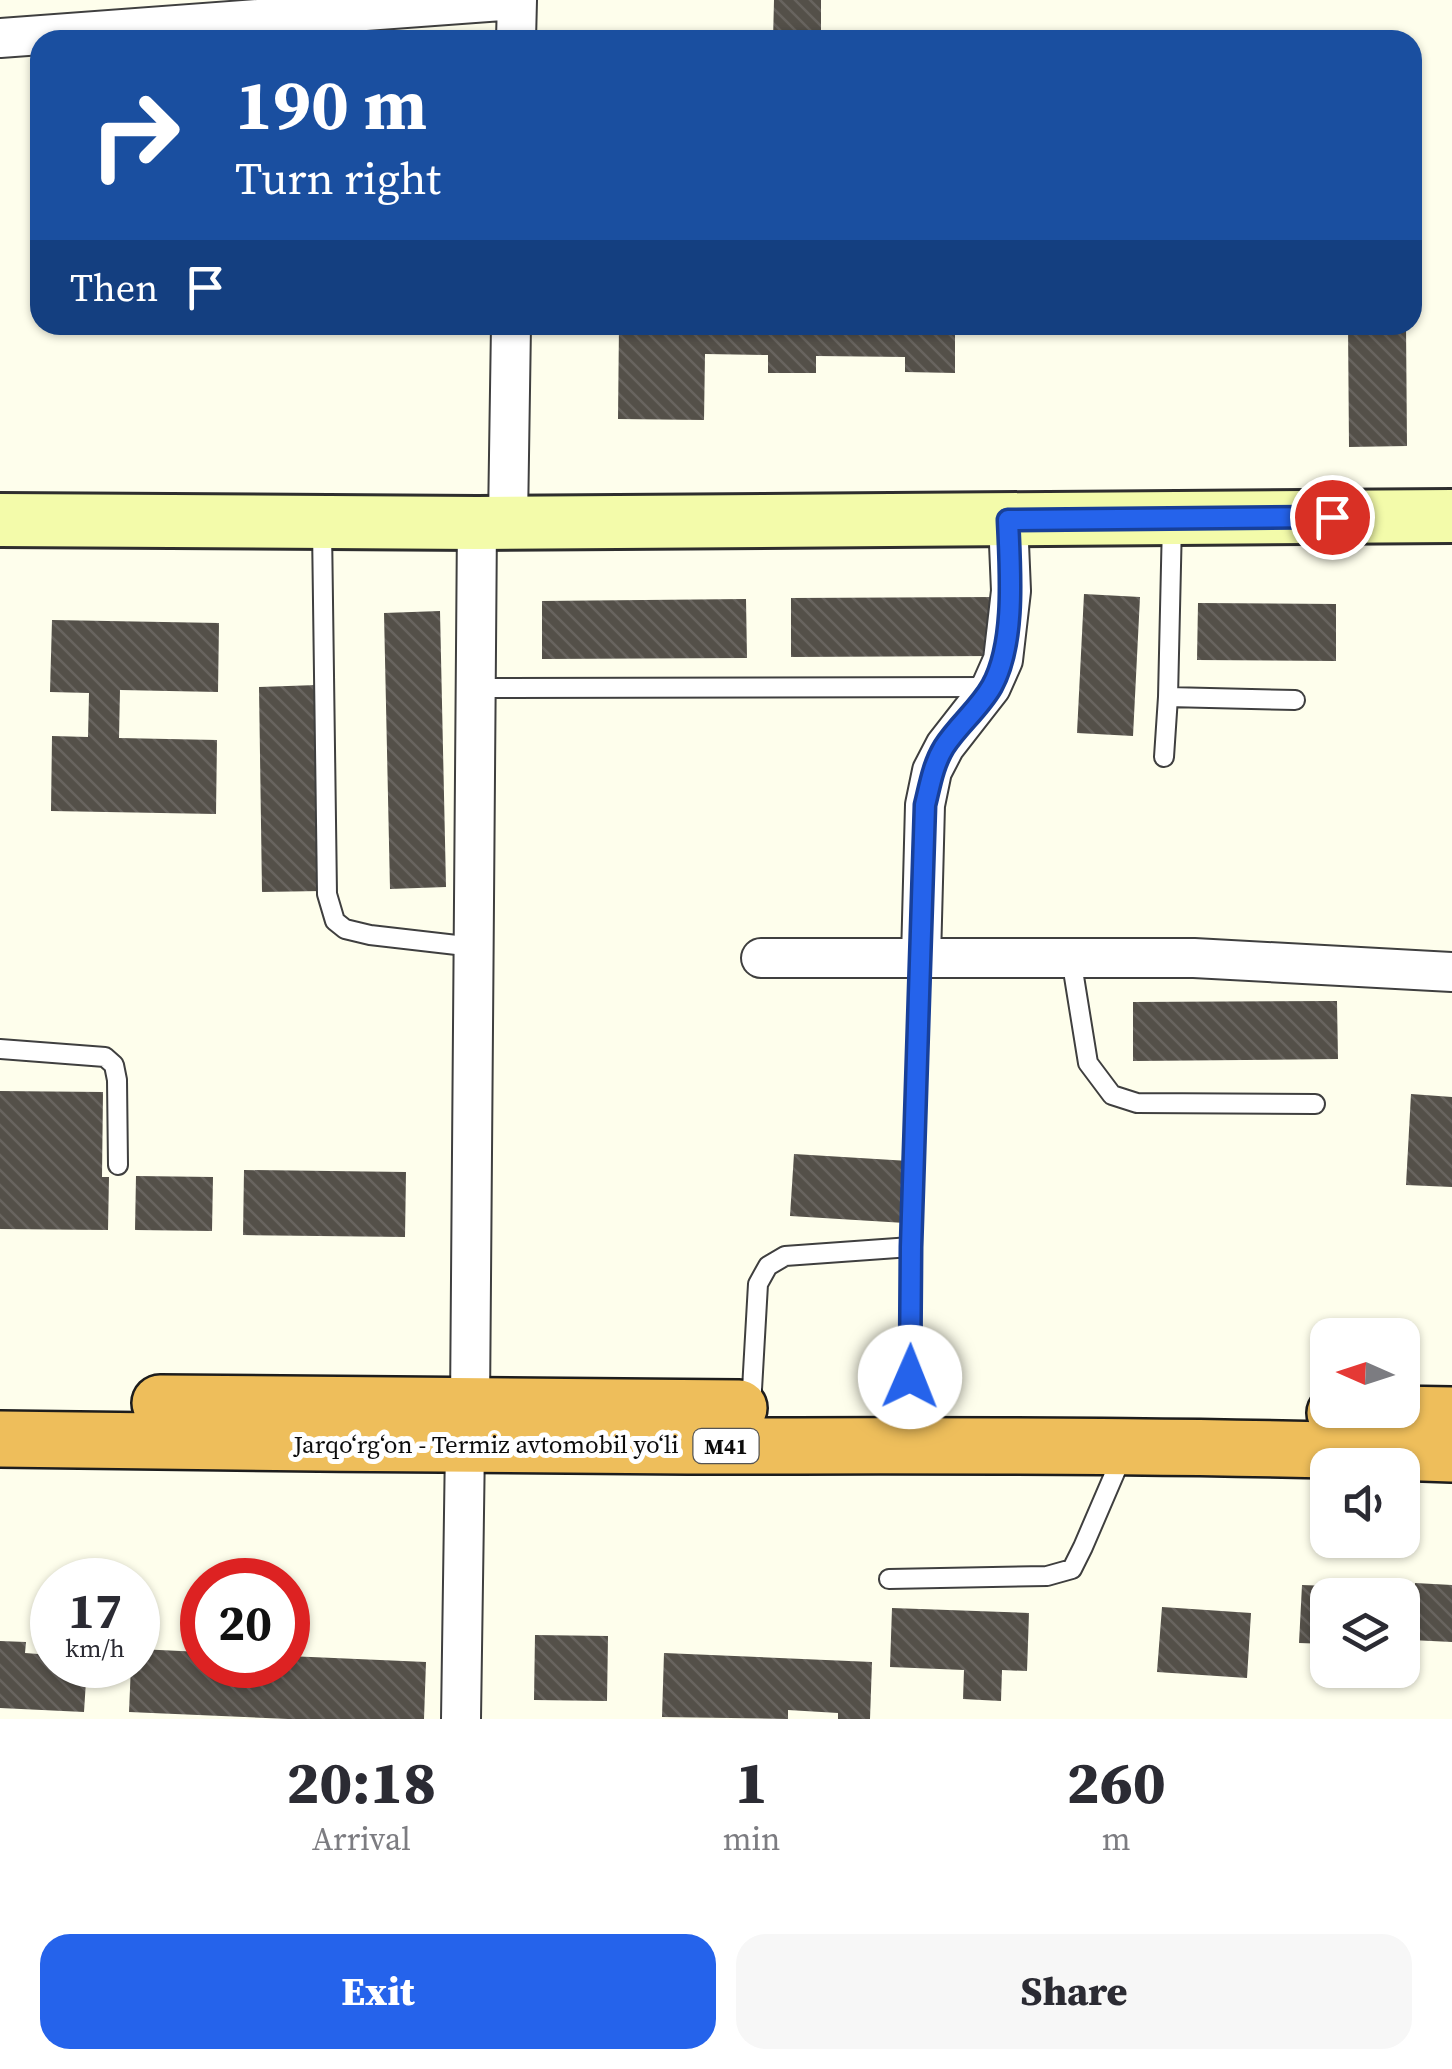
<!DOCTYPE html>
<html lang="en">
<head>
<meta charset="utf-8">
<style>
  :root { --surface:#fff; --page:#f7f7f7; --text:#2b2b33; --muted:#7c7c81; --accent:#2563eb }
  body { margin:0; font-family:"Source Serif 4",serif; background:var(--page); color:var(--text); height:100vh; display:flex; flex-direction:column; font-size:38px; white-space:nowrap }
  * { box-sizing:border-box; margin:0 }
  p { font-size:32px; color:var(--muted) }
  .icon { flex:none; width:55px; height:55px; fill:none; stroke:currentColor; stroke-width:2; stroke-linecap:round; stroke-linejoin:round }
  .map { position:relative; height:1719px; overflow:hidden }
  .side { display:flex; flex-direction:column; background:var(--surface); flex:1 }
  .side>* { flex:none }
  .hud { position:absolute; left:30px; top:30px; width:1392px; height:305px; border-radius:30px; box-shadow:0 2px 8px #0004; background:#1a4fa0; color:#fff; overflow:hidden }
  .needle { width:65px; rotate:273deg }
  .controls { position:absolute; left:1310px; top:1318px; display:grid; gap:20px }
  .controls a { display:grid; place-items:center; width:110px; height:110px; border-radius:20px; background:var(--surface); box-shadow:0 2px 8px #0004; font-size:50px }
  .speed { position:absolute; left:30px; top:1558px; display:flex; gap:20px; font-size:50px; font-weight:700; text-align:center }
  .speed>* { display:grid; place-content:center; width:130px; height:130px; border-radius:50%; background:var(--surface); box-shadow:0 2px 8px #0004; line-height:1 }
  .speed small { font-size:25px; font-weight:400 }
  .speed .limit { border:15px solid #d22; background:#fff; color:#111 }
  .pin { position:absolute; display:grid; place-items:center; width:85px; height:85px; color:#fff; margin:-42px; border:5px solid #fff; border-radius:50%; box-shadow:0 2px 10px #0007 }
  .me { position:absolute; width:110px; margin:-55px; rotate:1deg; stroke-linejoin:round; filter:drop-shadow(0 0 8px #0008) }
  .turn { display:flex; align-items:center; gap:35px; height:210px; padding:0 40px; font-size:45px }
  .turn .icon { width:130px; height:130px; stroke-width:2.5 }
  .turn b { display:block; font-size:70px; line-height:85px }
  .then { display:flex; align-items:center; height:95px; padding:0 40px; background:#0003; gap:20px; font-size:38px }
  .eta { display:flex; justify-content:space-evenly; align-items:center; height:170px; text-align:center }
  .eta b { font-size:60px; font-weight:800; line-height:70px }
  .primary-button { display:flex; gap:20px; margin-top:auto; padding:20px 40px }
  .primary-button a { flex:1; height:115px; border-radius:30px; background:var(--accent); color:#fff; font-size:40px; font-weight:800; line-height:115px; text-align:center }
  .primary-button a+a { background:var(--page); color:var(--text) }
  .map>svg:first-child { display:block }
</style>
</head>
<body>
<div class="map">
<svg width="1452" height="1719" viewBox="0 0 1452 1719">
  <defs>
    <pattern id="building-back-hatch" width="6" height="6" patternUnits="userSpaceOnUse" patternTransform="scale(2.5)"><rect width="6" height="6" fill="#545049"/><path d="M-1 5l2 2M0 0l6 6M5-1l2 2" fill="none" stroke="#68645f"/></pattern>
  </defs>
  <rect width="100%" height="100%" fill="#fefeec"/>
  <path fill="url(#building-back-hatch)" d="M774,0H821V40H773Z
    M619,325H955V373L905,372V357L816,356V373H768V355L705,354L704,420L618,419Z
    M1348,325H1406L1407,446L1349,447Z
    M1084,594L1140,597L1133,736L1077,733Z
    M995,597V656L791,657V598Z
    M746,599L747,658L542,659V601Z
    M1198,603L1336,604V661L1197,660Z
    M440,611L446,887L390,889L384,613Z
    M52,620L219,623L218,692L120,690L119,738L217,740L216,814L51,811L52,736L88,737L89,693L50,692Z
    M317,685L321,891L262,892L259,687Z
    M1337,1001L1338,1059L1133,1061V1002Z
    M0,1091L103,1092L102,1177H109L108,1230L0,1229Z
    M1411,1094L1452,1097V1187L1406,1185Z
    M794,1154L909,1161L905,1223L790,1216Z
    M244,1170L406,1172L405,1237L243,1235Z
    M136,1176L213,1177L212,1231L135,1230Z
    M1415,1583L1452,1585V1642L1411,1640Z
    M1302,1585L1408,1589L1406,1652H1402V1595H1328V1644L1299,1643Z
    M1162,1607L1251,1613L1247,1678L1157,1672Z
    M892,1608L1029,1613L1027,1671L1002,1670L1001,1701L963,1699L964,1670L890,1667Z
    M535,1635L608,1636L607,1701L534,1700Z
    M0,1641L26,1642L25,1653L52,1655V1665H87L84,1712L0,1708Z
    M138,1649L202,1652V1665H288V1656L426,1662L424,1719H288L129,1712L131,1665H138Z
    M664,1653L872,1662L870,1719H838V1713L788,1710V1719L662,1717Z"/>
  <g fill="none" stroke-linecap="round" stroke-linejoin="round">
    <defs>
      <path id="lane" d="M322,528L327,894L335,921L345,929L370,935L474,947
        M476,688L991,687
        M1168,697L1295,700
        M1164,757L1168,697L1172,522
        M1071,958L1088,1063L1112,1095L1137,1103L1315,1104
        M0,1049L105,1057L114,1065L117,1080L118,1165
        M911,1247L921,958
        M751,1407L758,1284L768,1266L785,1256L911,1247L909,1409
        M889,1579L1047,1576L1072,1569L1083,1547L1123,1454"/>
      <path id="street" d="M0,38L516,0
        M516,40L517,0
        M508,521L511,325
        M761,958H1194L1452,972
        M921,958L925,805L932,771L945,746L991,687L1003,660L1011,591L1008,520
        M470,1405L477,523
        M461,1719L465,1445"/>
      <path id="secondary" d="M0,520L477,523L1452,516"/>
      <path id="highway" d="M160,1403L739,1408
        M1335,1413L1452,1415
        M0,1439C229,1442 459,1445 688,1446C943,1446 1198,1444 1452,1454"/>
    </defs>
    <use href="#lane" stroke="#3f3f3f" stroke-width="22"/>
    <use href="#street" stroke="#3f3f3f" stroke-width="42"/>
    <use href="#secondary" stroke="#2e2e2e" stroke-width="58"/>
    <use href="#highway" stroke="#1d1d1d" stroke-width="60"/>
    <use href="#lane" stroke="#fff" stroke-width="18"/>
    <use href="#street" stroke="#fff" stroke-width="38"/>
    <use href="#secondary" stroke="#f3fbaa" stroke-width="52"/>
    <use href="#highway" stroke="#eebe5b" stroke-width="55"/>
  </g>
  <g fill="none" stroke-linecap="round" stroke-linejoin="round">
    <defs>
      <path id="route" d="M910,1377L911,1247L925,805C930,785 933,765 944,747C958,725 979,709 992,686C1016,642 1010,569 1008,520L1332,517"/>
    </defs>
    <use href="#route" stroke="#184099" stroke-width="25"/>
    <use href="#route" stroke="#2563eb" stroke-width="18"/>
  </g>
  <g text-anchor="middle" stroke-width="10" stroke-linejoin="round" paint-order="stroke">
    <rect fill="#fff" stroke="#555" stroke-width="2.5" x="693.5" y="1429" width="65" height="34" rx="8"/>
    <g font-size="22" font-weight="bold" fill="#0c0c0c">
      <text x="726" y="1454">M41</text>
    </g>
    <g font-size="25" fill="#0c0c0c" stroke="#fff">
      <text x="486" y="1453">Jarqoʻrgʻon - Termiz avtomobil yoʻli</text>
    </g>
  </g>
</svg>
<div class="controls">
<a><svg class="needle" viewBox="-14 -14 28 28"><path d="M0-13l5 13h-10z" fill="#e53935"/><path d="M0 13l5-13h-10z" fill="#7c7c81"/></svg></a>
<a><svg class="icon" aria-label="sound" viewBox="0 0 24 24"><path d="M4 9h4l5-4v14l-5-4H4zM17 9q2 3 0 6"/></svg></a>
<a><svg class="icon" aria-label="layers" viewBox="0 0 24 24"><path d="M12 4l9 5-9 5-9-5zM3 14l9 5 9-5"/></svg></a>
</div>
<div class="speed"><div>17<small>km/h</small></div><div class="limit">20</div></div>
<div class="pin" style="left:1332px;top:517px;background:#d93025"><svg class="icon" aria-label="arrive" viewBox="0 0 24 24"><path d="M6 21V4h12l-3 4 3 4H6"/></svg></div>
<svg class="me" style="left:910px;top:1377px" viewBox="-20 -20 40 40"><circle r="19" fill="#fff"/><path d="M0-13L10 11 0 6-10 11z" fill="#2563eb"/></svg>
<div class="hud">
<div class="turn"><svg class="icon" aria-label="right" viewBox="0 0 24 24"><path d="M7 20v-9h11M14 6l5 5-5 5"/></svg><div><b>190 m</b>Turn right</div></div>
<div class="then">Then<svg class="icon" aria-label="arrive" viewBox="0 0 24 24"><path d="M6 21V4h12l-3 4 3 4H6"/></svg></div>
</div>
</div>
<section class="side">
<div class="eta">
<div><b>20:18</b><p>Arrival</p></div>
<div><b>1</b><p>min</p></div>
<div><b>260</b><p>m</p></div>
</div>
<div class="primary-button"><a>Exit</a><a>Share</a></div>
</section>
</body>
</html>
